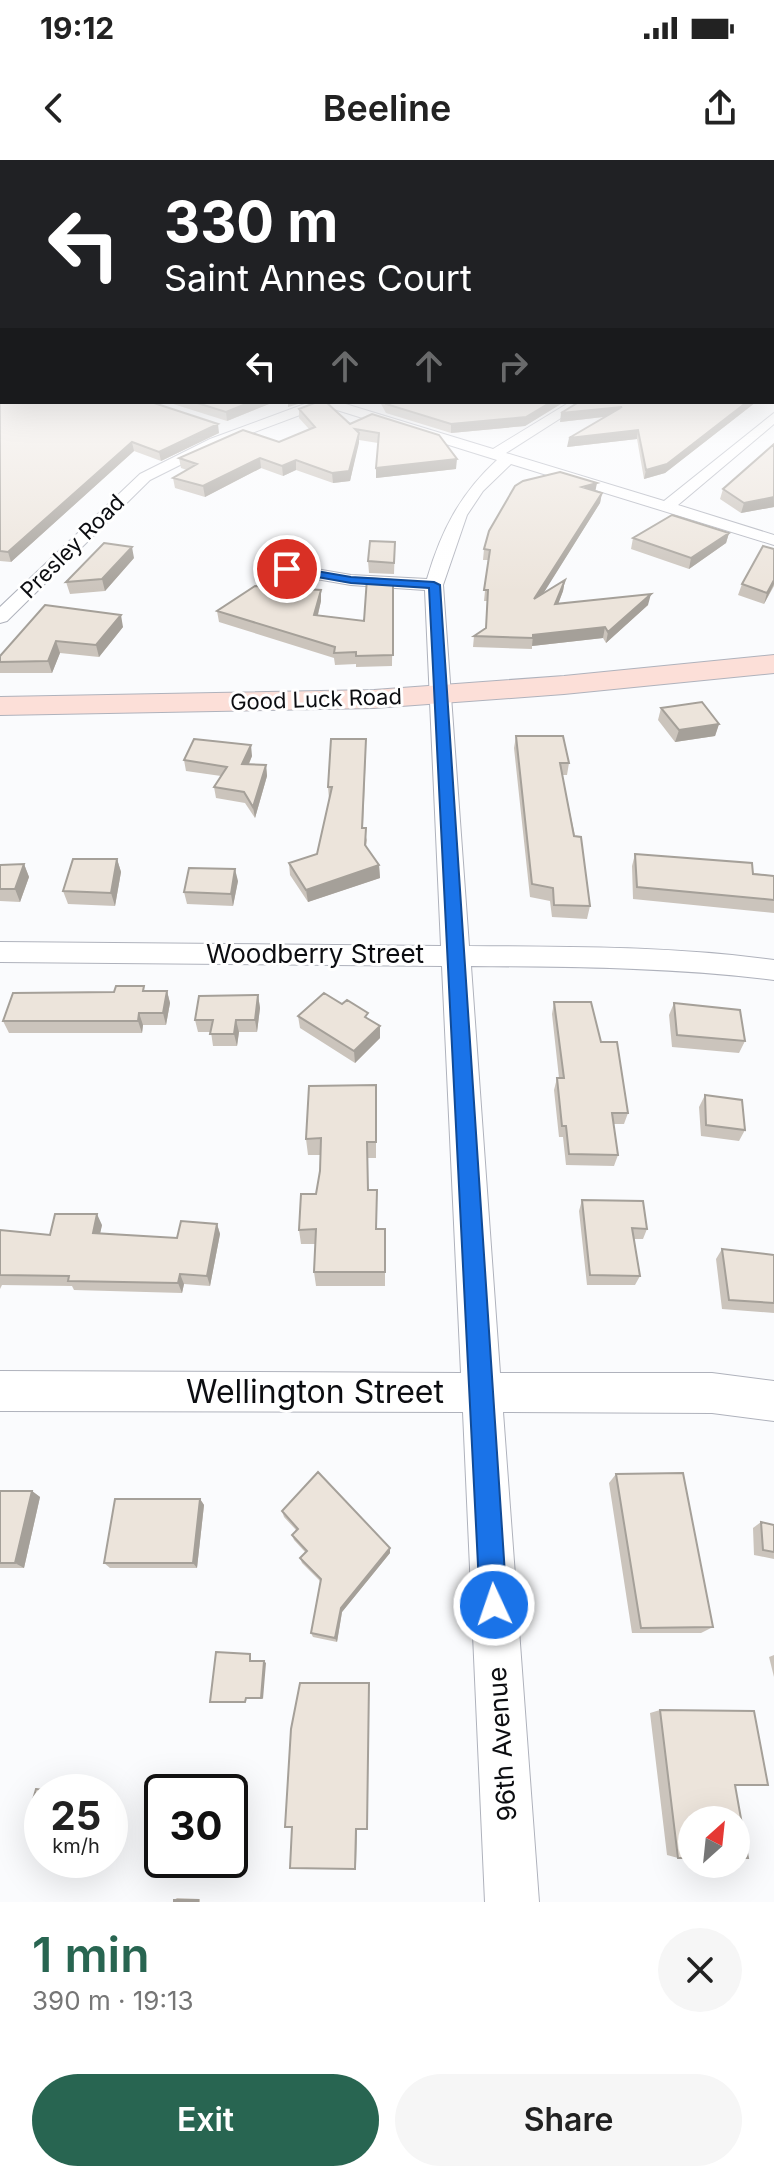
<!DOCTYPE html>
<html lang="en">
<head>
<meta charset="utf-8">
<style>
  :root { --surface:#fff; --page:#f6f6f6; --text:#222; --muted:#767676; --accent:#286551 }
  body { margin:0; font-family:Inter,sans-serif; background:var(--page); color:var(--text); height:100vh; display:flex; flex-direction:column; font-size:30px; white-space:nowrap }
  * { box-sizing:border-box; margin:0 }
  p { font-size:26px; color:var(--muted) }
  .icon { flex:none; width:44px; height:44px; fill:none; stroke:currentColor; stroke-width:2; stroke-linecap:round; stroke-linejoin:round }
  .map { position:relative; height:1742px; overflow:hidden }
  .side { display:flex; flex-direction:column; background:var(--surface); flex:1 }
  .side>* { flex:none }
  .guide { position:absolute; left:0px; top:0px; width:774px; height:244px; box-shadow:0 8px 32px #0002; background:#202124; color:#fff; overflow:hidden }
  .needle { width:52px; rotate:27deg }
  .tools { position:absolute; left:678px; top:1646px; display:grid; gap:16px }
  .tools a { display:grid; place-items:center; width:72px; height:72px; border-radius:50%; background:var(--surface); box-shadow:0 8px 32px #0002; font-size:40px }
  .speed { position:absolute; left:24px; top:1614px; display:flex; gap:16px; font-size:40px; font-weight:700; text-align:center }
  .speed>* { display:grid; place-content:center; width:104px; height:104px; border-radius:50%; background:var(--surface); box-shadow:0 8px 32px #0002; line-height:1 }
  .speed small { font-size:20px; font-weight:400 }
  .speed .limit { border:4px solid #111; border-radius:12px; background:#fff; color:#111 }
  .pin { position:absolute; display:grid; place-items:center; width:68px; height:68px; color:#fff; margin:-34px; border:4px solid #fff; border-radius:50%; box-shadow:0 2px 8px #0007 }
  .me { position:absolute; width:88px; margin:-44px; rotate:357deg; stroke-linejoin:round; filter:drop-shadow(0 0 6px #0008) }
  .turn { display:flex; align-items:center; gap:28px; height:168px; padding:0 32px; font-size:36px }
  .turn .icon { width:104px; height:104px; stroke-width:2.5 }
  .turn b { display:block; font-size:56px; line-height:68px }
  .lanes { display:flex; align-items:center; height:76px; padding:0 32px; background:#0003; justify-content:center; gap:40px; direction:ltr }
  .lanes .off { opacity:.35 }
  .round { display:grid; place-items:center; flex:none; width:84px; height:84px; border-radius:42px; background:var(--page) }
  .overview { display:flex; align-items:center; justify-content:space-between; height:136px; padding:0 32px }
  h1 { font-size:48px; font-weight:600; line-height:60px; color:var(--accent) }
  .cta { display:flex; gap:16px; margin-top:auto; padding:16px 32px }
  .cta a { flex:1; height:92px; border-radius:48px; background:var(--accent); color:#fff; font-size:32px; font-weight:600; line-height:92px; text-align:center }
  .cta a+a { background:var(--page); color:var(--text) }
  .status { display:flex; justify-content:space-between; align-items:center; height:56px; padding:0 40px; background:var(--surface); direction:ltr }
  .status svg { height:22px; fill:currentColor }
  header { display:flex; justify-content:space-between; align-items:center; height:104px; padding:0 32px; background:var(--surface); font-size:36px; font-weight:600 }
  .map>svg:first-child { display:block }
</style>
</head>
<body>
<div class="status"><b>19:12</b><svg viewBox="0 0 49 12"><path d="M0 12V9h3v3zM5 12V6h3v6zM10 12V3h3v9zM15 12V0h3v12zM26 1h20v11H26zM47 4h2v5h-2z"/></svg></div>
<header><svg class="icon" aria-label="back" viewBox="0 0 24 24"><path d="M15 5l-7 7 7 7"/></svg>Beeline<svg class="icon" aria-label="share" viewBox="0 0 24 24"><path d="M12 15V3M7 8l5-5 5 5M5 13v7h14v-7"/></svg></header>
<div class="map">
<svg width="774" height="1742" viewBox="0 0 774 1742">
  <rect width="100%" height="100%" fill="#fafbfd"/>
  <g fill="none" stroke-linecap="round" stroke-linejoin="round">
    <defs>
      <path id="street" d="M0,192H2V200H0Z
        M2,232V240L0,241V233Z
        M310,242H339L493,289L570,242H586L506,293L664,341L774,253V264L678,345L774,375V385L511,304L483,331L467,355L443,425L469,786C571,787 673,786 774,800V820C673,807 572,807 471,806L500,1213H712L774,1221V1261L712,1253L503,1252L539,1742H485L463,1252L0,1251V1211L461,1213L442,806L0,802V782L441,786L425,430L351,425L287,414L278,409L287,404L351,415L427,419C441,371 460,334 497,300L324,246L220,285L150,320L7,461L0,463V447L140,314L210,279Z"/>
      <path id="secondary" d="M774,495V513L564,534L374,548L0,555V537L374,530L564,516Z"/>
    </defs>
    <use href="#street" stroke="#afb2bc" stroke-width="2"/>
    <use href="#secondary" stroke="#afb2bc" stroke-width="2"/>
    <use href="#street" fill="#fff" fill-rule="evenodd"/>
    <use href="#secondary" fill="#fcdfd8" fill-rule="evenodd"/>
  </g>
  <path fill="#cbc4bc" d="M167,242H274L227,261Z
    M380,242H564L525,266L451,273L386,253Z
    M579,242H756L665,313L644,319L637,279L567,287L603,257L560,262Z
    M0,243L219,273L161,301L134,291L11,402L0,401Z
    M299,249L350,264L372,254L456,309L376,318L378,283L359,280L350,321L333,323L296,310L283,316L261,308L205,337L175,328L173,318L187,310L181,308L179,298L279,282L309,269L299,258Z
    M774,284V347L741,353L720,339L723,329Z
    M596,331L602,333L600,343L543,433L565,420L563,431L558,444L648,445L606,483L603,478L532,486V489L473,487L474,476L486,468L487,441H484L488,400H483L484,389Z
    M729,373L726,383L689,409L631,389L633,378Z
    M395,382L394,414L369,413L368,401Z
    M774,389V426L764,444L738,435L742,424Z
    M134,398L105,431L70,434L66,422Z
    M393,420L392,506L356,507V504L335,505L334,498L219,462L217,451L321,441L318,455L364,461Z
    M45,445L123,467L99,497L60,493L52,513H0V496Z
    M661,548L719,564L715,576L675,582L658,560Z
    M516,576L569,603L567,615H562L590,746L587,759L552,757L550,741L530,737L514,588Z
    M366,591L363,668L367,680L366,687L379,705L380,718L308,742L290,715L289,703L317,694L329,639L328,627Z
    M252,596L249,604L266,605L267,616L255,658L245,643L216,638L214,627L221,616L186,611L184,600Z
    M635,694L774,716V753L633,739L632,706Z
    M117,699L121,712L115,746L68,744L63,731Z
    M24,704L29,717L20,742L0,741V705Z
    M238,721L233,746L187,744L184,732Z
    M167,831L170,843L166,865H143L142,873H9L3,861L114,832Z
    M258,835L260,848L257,872H239L237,886H213L211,872H198L195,860Z
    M554,842L601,882L628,953L624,964H613L618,995L614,1006L566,1005L563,977H559L554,930L557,918H559L552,854Z
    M674,843L745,881L739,893L672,887L669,855Z
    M298,856L380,878L355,903L300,868Z
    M376,925V998H368V1030L377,1069H385V1126H316L314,1112L316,1084H301L299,1070L316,1034L320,1011V995H308L306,979Z
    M705,935L745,970L739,981L701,976L699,947Z
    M582,1040L647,1069L643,1079H634L640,1116L635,1125H587L579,1051Z
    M217,1064L220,1074L210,1126L184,1124L182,1133L74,1130L72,1126L2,1125L0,1129V1070L50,1075L102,1065L100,1073L177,1078Z
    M722,1089L774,1095V1153L722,1149L716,1099Z
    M616,1314L713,1467L701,1473H632L609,1323Z
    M0,1331H32L40,1337L24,1408H0Z
    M200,1339L204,1345L197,1408H110L104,1403Z
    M282,1351L390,1393L342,1452L337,1482L313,1477L311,1473L321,1422L302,1403L300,1398L305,1392L294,1380L292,1375L296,1370L284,1357Z
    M761,1362L774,1365V1399L754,1395L753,1368Z
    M774,1495V1517L769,1497Z
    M660,1550L735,1625L678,1698L667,1695L650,1553Z
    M177,1738L200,1739V1742L174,1740Z"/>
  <path fill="#a5a099" d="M251,242H274L227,261L226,252Z
    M288,242H305L288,247Z
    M551,242H564L525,266L451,273V264Z
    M747,242H756L665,313L644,319L646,310Z
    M622,247L620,255L560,262L561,253Z
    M218,264L219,273L161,301L159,292Z
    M638,270L637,279L567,287L569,278Z
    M359,273V283L350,321L333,323L332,313Z
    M132,282L134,291L11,402L8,392Z
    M260,298L261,308L205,337L203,326Z
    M457,299L456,309L376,318V308Z
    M296,300V310L283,316L282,306Z
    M597,323L595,333L582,327Z
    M602,333L600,343L533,450L534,439Z
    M774,337V347L741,353L744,343Z
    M729,373L726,383L689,409L691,398Z
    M132,387L134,398L105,431L102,419Z
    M565,420L563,431L554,455L555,444Z
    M774,420V424L764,444L767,433Z
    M321,430V441L315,466L314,455Z
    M651,434L648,445L606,483L608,472Z
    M121,455L123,467L99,497L96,485Z
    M605,467L603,478L532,486L533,475Z
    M56,481L60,493L52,513L48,501Z
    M719,564L715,576L675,582L679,570Z
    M251,585L252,596L244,615L242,604Z
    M266,605L267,616L255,658L253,647Z
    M117,699L121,712L115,746L111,733Z
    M24,704L29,717L20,742L15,729Z
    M379,705L380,718L308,742L306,730Z
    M235,709L238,721L233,746L231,734Z
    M167,831L170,843L166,865L163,853Z
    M258,835L260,848L257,872L255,860Z
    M139,853L143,865L142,873L138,861Z
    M236,860L239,872L237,886L234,874Z
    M380,866V878L355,903L354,891Z
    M97,1054L102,1065L98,1083L93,1073Z
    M217,1064L220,1074L210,1126L207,1116Z
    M180,1114L184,1124L182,1133L178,1123Z
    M32,1331L40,1337L24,1408L15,1403Z
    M200,1339L204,1345L197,1408L193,1403Z
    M390,1388V1393L342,1452L337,1482L335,1478L341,1448Z
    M264,1501L266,1503L263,1539L261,1538Z
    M357,1667L356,1705L355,1709L356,1669Z"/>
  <path fill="#ece4db" stroke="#a5a099" stroke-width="2" d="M772,188H774V221L772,222Z
    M2,241V242H151L218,264L159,292L132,282L8,392L0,391V243Z
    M194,242H251L226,252Z
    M317,242H326L350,264L372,254L439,275L457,299L376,308L379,273L355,269L359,273L349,311L332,313L296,300L282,306L260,298L203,326L173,318L197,304L179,298L243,270L279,282L315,267L299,249Z
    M385,242H551L526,257L451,264L386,244Z
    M579,242H747L667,304L646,310L638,270L569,278L622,247L561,253Z
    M774,284V337L744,343L723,329Z
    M560,312L597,323L582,327L602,333L534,439L565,420L555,444L651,434L608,472L605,467L533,475V478L474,476L486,468L488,430H484L490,390L484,389L489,371L515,326L523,321Z
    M672,355L729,373L691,398L633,378Z
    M370,381L395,382L394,403L368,401Z
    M104,383L132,387L102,419L66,422Z
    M763,386L774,389V420L767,433L742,424Z
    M367,418L393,420V495L356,496V492L334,493L335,487L217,451L255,426L321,430L314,455L364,461Z
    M45,445L121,455L96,485L56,481L48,501L0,502V496Z
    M702,542L719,564L679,570L661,548Z
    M516,576H563L569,603H560L574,676L581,677L590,746L554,745L553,728L532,724Z
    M194,579L251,585L242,604L266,605L253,647L244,632L214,627L227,607L184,600Z
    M331,579H366L362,668H366L365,685L379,705L306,730L289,703L317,694L332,627H328Z
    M635,694L752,703L753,714L774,716V740L637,727Z
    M73,699H117L111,733L63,731Z
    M24,704L15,729H0V705Z
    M189,708L235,709L231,734L184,732Z
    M116,826H144L143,831H167L163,853H139L138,861H3L13,833L114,832Z
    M324,833L342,844L347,840L368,853L365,857L380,866L354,891L298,856Z
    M258,835L255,860H236L234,874H210L213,860H195L199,836Z
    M554,842H591L601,882H617L628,953H612L618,995L569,994L566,966H562L557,918H564Z
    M674,843L740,850L745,881L677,875Z
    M376,925V982H367L368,1030H377L376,1069H385V1112H314L316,1069L299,1070L301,1034H316L320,1011L321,978L306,979L309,926Z
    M705,935L742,940L745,970L706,965Z
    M582,1040L643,1041L647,1069L632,1068L640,1116L590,1115Z
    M55,1054H97L93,1073L177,1078L181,1061L217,1064L207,1116L180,1114L178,1123L68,1121L69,1116L0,1115V1070L50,1075Z
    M722,1089L774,1095V1143L729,1140Z
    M318,1312L390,1388L341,1448L335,1478L311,1473L321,1419L300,1398L307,1391L292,1375L298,1369L282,1351Z
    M683,1313L713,1467L641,1468L616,1314Z
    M0,1331H32L15,1403H0Z
    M115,1339H200L193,1403H104Z
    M761,1362L774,1365V1392L763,1390Z
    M216,1492L250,1494V1501H264L261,1538H246L245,1542H210Z
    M300,1523H369L367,1669H356L355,1709L290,1708L292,1667H285L291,1569Z
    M660,1550L754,1551L768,1625H735L748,1698H736V1660H692V1698H678Z
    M36,1629L58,1632H42V1666L26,1664Z
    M174,1740H198V1742H174Z"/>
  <linearGradient id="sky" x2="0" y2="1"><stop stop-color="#91c3e9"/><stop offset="0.44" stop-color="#fdfdfe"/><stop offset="1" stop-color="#fdfdfe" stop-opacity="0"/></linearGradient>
  <rect width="774" height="432" fill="url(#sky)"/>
  <path fill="#1a73e8" stroke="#114b97" stroke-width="2" d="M287,406L351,417L434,422L440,425L507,1445L503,1455L494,1459L484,1455L480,1445L429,428L351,423L283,411V407Z"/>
  <g text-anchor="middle" stroke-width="6" stroke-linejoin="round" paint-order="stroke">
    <g font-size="22" fill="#0c0d11" stroke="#fff">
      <text transform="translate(72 386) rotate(-45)" y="8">Presley Road</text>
      <text transform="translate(316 539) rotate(-2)" y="8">Good Luck Road</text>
    </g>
    <g font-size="26" fill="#0c0d11" stroke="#fff">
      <text x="315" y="803">Woodberry Street</text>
      <text transform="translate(502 1584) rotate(-94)" y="9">96th Avenue</text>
    </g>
    <g font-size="32" fill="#0c0d11" stroke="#fff">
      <text x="315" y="1243">Wellington Street</text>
    </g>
  </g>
</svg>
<div class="tools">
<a><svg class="needle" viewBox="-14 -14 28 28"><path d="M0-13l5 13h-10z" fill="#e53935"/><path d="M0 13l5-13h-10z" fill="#767676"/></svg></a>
</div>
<div class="speed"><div>25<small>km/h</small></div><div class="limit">30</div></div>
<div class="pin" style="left:287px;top:409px;background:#d93025"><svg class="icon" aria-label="arrive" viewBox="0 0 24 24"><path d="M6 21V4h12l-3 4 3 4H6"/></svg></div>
<svg class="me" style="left:494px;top:1445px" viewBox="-20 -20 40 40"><circle r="17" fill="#1a73e8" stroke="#fff" stroke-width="3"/><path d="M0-11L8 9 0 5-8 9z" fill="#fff"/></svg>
<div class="guide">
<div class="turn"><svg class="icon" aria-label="left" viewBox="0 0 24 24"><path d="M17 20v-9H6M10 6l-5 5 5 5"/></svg><div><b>330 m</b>Saint Annes Court</div></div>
<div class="lanes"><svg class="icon" aria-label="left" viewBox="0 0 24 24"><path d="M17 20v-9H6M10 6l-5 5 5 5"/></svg><svg class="icon off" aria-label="ahead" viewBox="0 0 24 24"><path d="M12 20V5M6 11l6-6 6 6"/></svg><svg class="icon off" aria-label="ahead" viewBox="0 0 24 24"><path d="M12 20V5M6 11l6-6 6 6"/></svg><svg class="icon off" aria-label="right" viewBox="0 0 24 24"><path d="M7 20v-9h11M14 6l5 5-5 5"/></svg></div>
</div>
</div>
<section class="side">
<div class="overview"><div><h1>1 min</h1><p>390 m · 19:13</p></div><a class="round"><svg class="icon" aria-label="close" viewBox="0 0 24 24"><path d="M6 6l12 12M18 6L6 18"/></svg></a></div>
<div class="cta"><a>Exit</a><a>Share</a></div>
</section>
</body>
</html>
